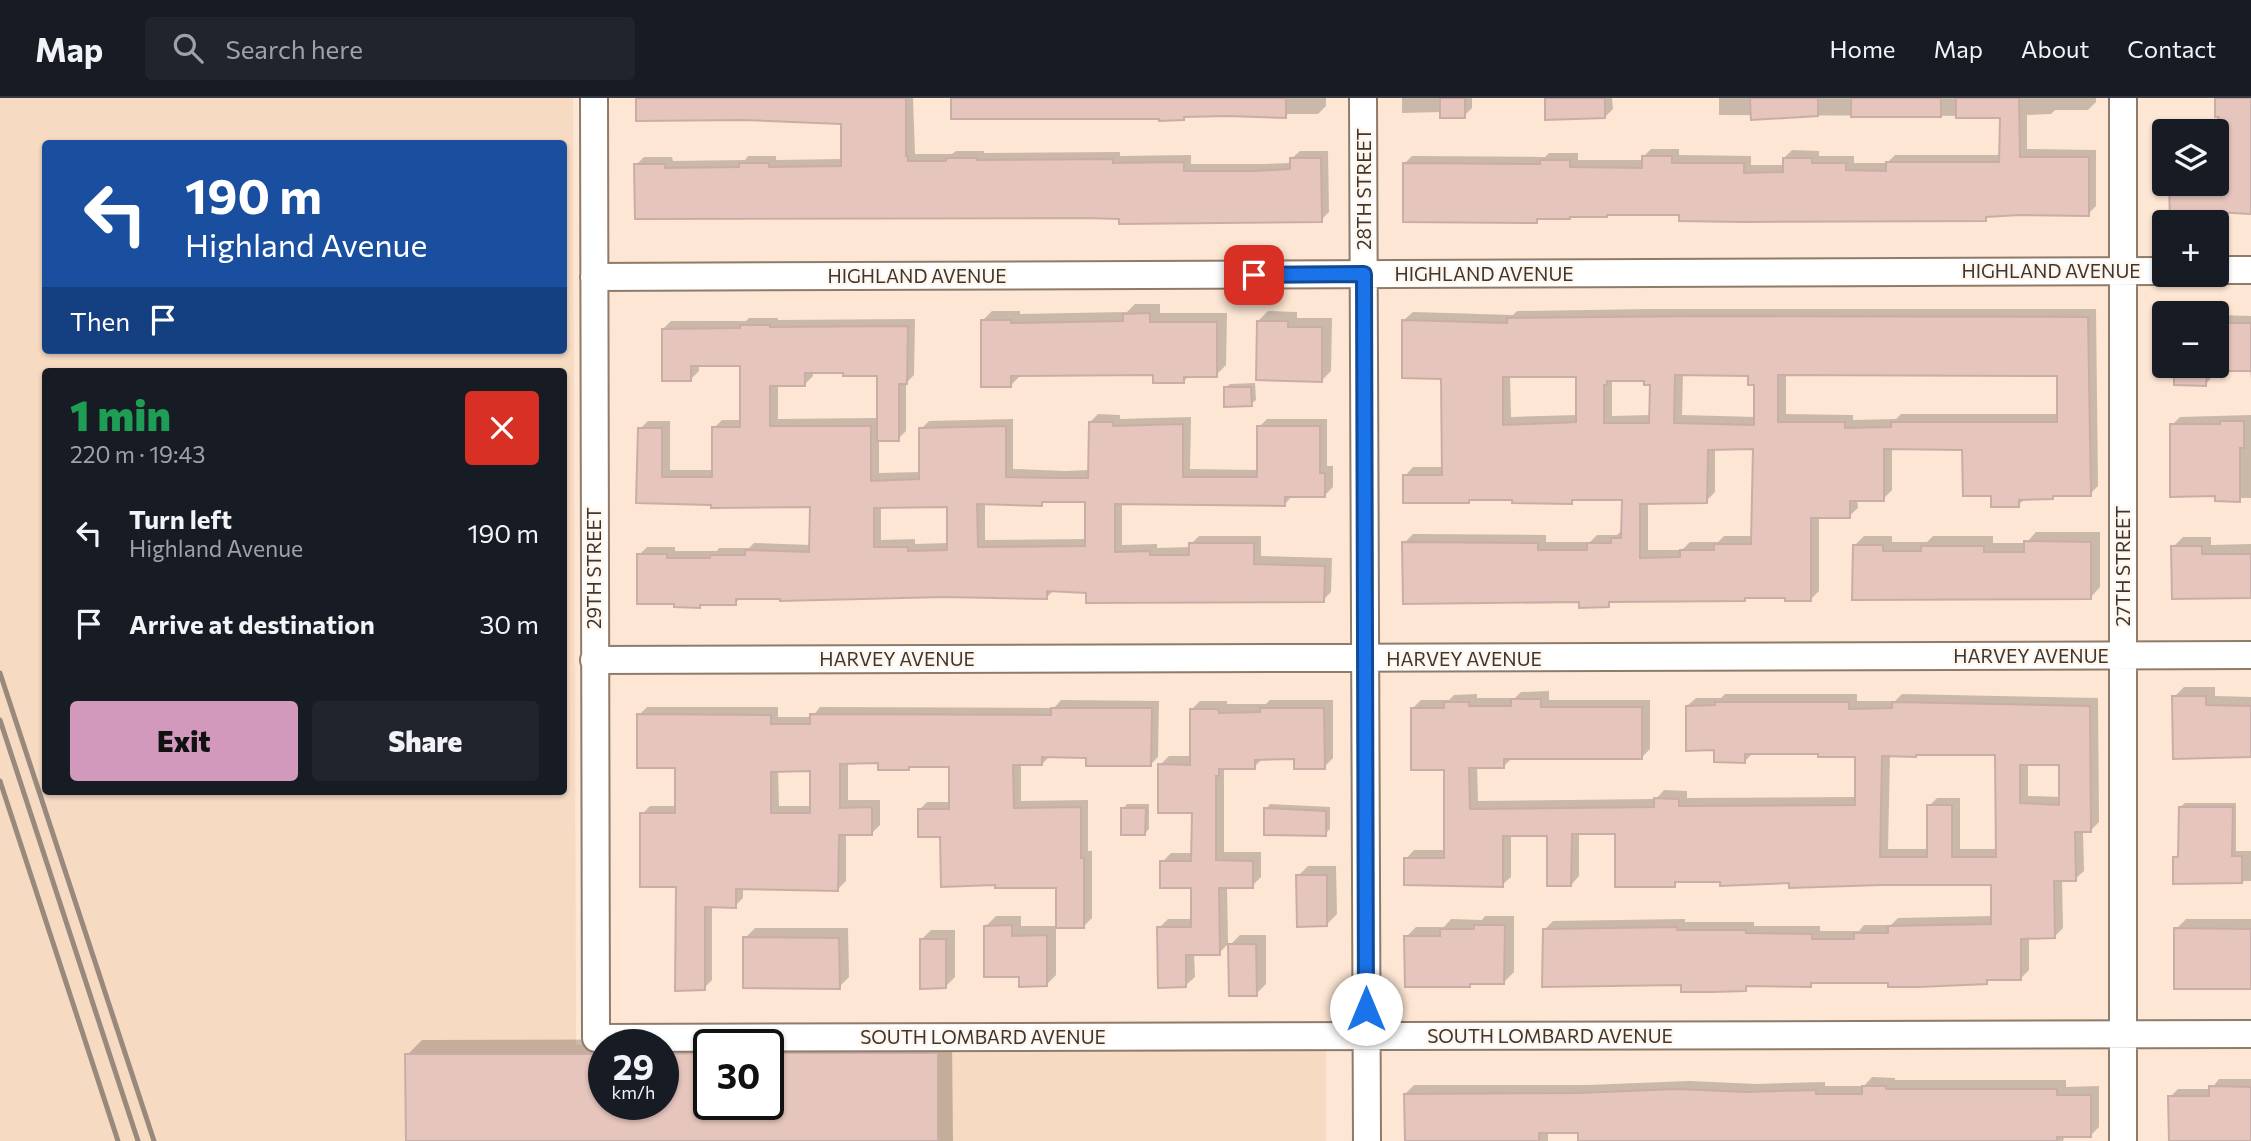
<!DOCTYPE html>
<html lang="en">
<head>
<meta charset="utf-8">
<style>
  :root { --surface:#171b24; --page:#20242c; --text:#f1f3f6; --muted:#9ea1a6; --line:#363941; --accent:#d299bc }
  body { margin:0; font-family:Commissioner,sans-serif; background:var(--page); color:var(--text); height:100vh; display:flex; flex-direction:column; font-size:26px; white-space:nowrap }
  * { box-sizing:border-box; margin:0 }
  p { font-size:23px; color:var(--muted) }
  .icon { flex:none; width:38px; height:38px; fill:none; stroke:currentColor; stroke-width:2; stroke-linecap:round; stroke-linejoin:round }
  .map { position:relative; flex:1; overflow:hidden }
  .details { position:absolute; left:42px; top:270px; width:525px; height:427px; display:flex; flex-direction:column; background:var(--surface); border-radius:7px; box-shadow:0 2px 5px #0004 }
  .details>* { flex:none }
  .guide { position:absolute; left:42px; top:42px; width:525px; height:214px; border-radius:7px; box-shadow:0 2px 5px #0004; background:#1a4fa0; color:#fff; overflow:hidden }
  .tools { position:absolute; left:2152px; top:21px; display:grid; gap:14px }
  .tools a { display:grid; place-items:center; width:77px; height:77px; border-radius:7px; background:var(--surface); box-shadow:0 2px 5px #0004; font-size:35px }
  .speed { position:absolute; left:588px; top:931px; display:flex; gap:14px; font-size:35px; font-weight:700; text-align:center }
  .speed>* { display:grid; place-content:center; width:91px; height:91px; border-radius:50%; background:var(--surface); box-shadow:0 2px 5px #0004; line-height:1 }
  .speed small { font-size:18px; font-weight:400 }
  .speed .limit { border:4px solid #111; border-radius:10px; background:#fff; color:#111 }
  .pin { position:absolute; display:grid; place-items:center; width:60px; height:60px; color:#fff; margin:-30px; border-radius:14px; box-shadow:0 4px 10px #0006 }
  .me { position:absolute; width:77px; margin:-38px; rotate:0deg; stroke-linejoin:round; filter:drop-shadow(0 0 5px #0008) }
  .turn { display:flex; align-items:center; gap:24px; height:147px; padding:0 28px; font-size:32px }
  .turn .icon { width:91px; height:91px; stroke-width:2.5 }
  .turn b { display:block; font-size:49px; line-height:60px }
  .then { display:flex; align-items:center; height:66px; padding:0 28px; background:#0003; gap:14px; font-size:26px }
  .round { display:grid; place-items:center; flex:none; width:74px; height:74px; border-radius:7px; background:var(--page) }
  .overview { display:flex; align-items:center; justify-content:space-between; height:119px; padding:0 28px }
  h1 { font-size:42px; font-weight:800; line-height:52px; color:#1e9e55 }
  .action { display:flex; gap:14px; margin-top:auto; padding:14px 28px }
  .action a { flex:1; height:80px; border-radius:7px; background:var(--accent); color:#111; font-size:28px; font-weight:800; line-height:80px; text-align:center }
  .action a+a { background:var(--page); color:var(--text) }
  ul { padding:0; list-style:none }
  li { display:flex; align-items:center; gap:21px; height:91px; padding:0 28px }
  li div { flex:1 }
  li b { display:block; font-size:26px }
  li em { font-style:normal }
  header { display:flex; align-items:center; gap:42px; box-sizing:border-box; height:98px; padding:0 35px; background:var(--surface); border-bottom:2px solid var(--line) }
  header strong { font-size:33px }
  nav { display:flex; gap:38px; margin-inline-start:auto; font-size:24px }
  .search { width:490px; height:63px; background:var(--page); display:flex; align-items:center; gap:18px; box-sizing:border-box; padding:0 24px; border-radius:7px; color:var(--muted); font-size:26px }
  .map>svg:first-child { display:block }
</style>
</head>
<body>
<header>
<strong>Map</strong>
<div class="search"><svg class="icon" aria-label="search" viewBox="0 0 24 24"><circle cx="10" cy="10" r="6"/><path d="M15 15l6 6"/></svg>Search here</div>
<nav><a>Home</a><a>Map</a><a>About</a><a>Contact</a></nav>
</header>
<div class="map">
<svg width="2251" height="1043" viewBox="0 0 2251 1043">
  <rect width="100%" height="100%" fill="#fde6d3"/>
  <path fill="#f6dac2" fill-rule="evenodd" d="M0,0H573L576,947H604V1006H663V947H709V1006H768V947L1326,944V1043H0ZM46,46H564V252H46ZM46,273H564V693H46Z"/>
  <path fill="#0003" fill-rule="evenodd" d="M638,0H913L915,56H952L956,53H984V55L1120,54V58L1191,57V66H1265L1292,65V60L1300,53H1328L1329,114L1321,122L1086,118L636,67L644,59H672L673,63L745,62L748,58H776V62L842,61V25Z
    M953,0H1326V8L1318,16H1288L1285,18H1186L1183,21Z
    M1402,0H1472V10L1464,18L1442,14L1402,15Z
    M1546,0H1612L1613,11L1605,19Z
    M1719,0H2096V4L2088,12H2055L2051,16L2027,17V51L2096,52V108L2088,116L1989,117L1985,121L1608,115L1541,119L1537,123L1404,66L1412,58L1545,59L1549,55H1578V62H1643V59L1651,51H1679V57L1751,58V67H1784V60L1792,52L1819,53V58H1854V65H1887L1895,57H2001V18L1719,17Z
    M2217,0H2251V117L2249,114L2201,112L2194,119L2171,120V86H2217Z
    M1135,206H1160V215H1227L1226,267L1216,277H1190L1183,284L1155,275L1022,276L1011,287L982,223L992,213H1020V216L1127,214Z
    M1653,211H2096L2098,388L2090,396H2056L2052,400H2026L2018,407L1992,396L1964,350L1892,349V392L1883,401H1857L1858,410L1849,418H1819V493L1811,501L1786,498H1747L1744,501L1613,502L1608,507L1580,502L1404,445L1413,436L1546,437V444H1590L1597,437H1617L1623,431L1624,400H1575L1571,404L1514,400H1471L1468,403L1405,378L1413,369H1443V280L1404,222L1413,214L1513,217L1517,213ZM1683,275L1749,276L1756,285V319L1682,317ZM1786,276H2058L2059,316H1901L1896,321L1853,322V317L1786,316ZM1510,277H1578V317L1511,319ZM1612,281H1646L1651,286V317L1612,318ZM1754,349L1753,438H1724L1718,444H1690L1682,452H1648V404L1706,403L1715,394V351Z
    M1268,213L1297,214V220H1332L1331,273L1322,282L1258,223Z
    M2217,217L2251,218V281L2250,271H2213V278L2206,286H2175L2176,268H2217Z
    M749,220H778V222L915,221L914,277L906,285V333L898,341H879V375L921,374V331L929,323L1013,321V371L1065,373L1090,372V324L1098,316L1120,317V321L1191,319L1190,371L1259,372V329L1267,321H1327V368H1333V389L1325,397H1293L1285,406L1122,404V447L1157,446V450L1191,449V446L1199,438H1261V458L1332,460L1331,494L1323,502L1054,492L1047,499L944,497L741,500L735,505H702L699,508L639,457L647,449H675V453H717L719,450H749L754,445L811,447V407L638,403L640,331L648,323H670V372H714V330L722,322H742L741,267L699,266V273L691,281L663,231L671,223H746ZM813,273H845L878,277V320L778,321V286H805L813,278ZM1045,402L1087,403V441L985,442V405L1041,406ZM949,407V445L915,446V441L881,442V408Z
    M1255,285L1256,302L1251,306L1225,290L1230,286Z
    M2251,317V400H2241L2239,402L2217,396L2172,327L2180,319Z
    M2036,434H2100V489L2091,499L1854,448L1864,438H1892V444H1927L1933,438H1993V445H2026Z
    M2183,439H2211V447L2251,446V499L2173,449Z
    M2184,589H2215V598L2251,599V659L2174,599Z
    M1549,593V602H1650V651L1642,659H1513L1504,668H1477L1478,703L1656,701L1664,692L1687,693V700L1856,699V657L1820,654L1753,655L1745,663L1716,650L1687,608L1696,600H1721L1725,596H1857V603H1895L1902,596L2098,600L2099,724L2090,733H2083L2084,773L2075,781H2062L2063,830L2054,839H2029V872L2020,881H1990L1986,885L1814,883L1810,887L1749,886L1745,891L1683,886L1544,832L1553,823L1685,821V824H1754V828H1820V833H1859L1864,827H1891L1898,820L1992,818V785L1680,782L1674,787L1617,734H1579V778L1571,787L1549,736H1511V779L1502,787L1406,761L1414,752H1445L1446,670L1413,610L1421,602H1449L1454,597L1477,596V600H1515L1521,594ZM1997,655V751H1960V700H1937L1929,708V751H1888L1890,656ZM2028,665H2061V699L2028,698Z
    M1061,602L1159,603L1158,659L1150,667L1088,658H1050L1042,666H1021V703L1088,702V753H1092V820L1084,828L1056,829V877L1046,887L1021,877L986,828L996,818H1021V828H1058V788L942,737L919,712L927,704H951V667H911L908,670L880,664H848V702H880V727L872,735H846V783L838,791L743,789V800L735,808L712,807V882L704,890L678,788L642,716L650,708H677V669L639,617L647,609H778V619H812L820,609L1054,610ZM778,672H812V708H779Z
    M1270,602H1333V660L1324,669L1296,660H1263L1254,669L1224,670V754H1261V779L1252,788H1227L1228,846L1219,855H1194L1195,879L1186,887L1159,830L1168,821H1193V788L1162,764L1171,755H1193V713L1160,667L1169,658H1192L1191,612L1200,603H1227V606H1266Z
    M2185,705H2236V753H2251V783L2175,785V760L2179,755L2180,709Z
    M1127,706H1149V731L1145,735L1123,711Z
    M1270,706L1330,709V731L1325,736L1266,711Z
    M1308,768H1336L1337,816L1327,826L1298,778Z
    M1485,818H1514V874L1504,884H1473L1469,888L1406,839L1416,829H1444L1451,821L1482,822Z
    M2186,821H2251V888L2176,831Z
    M755,830H848L849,879L839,889L745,840Z
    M931,832H955V879L945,889L921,842Z
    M1240,837H1266V886L1256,896L1230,847Z
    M952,941L953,1043H407V957L422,942ZM604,947H663V1006H604ZM709,947H768V1006H709Z
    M1872,979L1895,980V982H2066V989L2099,988V1029L2090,1038L2065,1037L2063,1043H1580V1034L1548,1033V1043H1407L1405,996L1414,987H1588L1689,983L1756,986L1825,984V988H1864Z
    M2219,981H2251V1043H2171L2170,999L2178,991H2211Z"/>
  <path fill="#e6c5bd" stroke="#cbada7" stroke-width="2" fill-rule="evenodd" d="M636,0H906V58H908V63H946V60H977V62L1113,61V65L1184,64V73H1256L1290,71V60H1321L1322,124L1119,126V121L1086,120L635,121L634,66H665V70L739,69V65H769V69L841,68V26L743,22L636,23Z
    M951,0H1286V20L1227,18L1184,19V22L1159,23V21H951Z
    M1440,0H1465V20H1440Z
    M1545,0H1605V20L1545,22Z
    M1750,0H1818V18L1751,22Z
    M1851,0H1941V19H1851Z
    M1956,0H2019L2020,59H2089V118L2020,117L1986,119V123L1743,124L1679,123V117H1607V119H1570V121H1537V125L1403,124V65L1540,66V62H1570V69L1642,70V58H1672V65H1744V75L1783,74V60H1812V65H1846V72L1886,73V64H1999L2000,20H1956Z
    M2215,0H2251V116L2195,113V121H2170L2169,86H2217L2219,19H2215Z
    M1150,215V224H1217V279H1184V285H1153V277L1011,278V289H981V222H1011V225L1123,223V216Z
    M1710,218L2088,219L2091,398H2053V401L2019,402V409H1991V398H1963L1962,352L1884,351V403H1850V420H1811V503H1785V500H1745V503L1609,504V509L1579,510V504L1403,506L1402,444L1538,445V452H1587V445H1611V440H1621L1622,402H1572V406L1512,405V402H1469V405H1403V377H1442L1441,281L1402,280V222L1507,225V220ZM1675,277L1748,278V287H1754V327L1674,325ZM1778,277L2057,278V324H1891V329L1845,330V324H1778ZM1503,279H1576V324L1503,327ZM1607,283H1644V287H1650L1649,325H1604V287H1607ZM1753,351L1751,446H1714V452H1680V459L1640,460V406L1707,405L1708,352Z
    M1257,223H1288V229H1322V284L1256,282Z
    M2218,225H2251V273H2218Z
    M740,227H770V229L908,228L907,286H899V343H877V278H843V275H805V288H770V328H871V383L919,381V330L1006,328V379L1056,380H1088L1089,324H1113V328L1183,326V379H1257V328H1320V375H1325V399H1285V408L1115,406V454L1150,453V457H1189V445H1254V466L1325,468L1324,504L1086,505V495L1047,493V501L944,499L780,503V501H736V507H700V510L674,509V506H637V456H667V460H710V457H745V452L809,454L810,409L711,410V407L636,405L638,330H662V379H712V329H740V268H691V283H662V231L740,230ZM1042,404H1085V448L978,449L977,406L1042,408ZM947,409V452L908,453V449H874V410Z
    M2174,268H2207L2206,288L2174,287Z
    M1224,289H1251L1252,308L1224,309Z
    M2220,323H2244V350H2240V404L2215,403V398L2170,399V326H2220Z
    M2024,443L2091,444V501L1852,502L1853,447H1883V453H1921V448H1984V454H2024Z
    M2171,448H2202V456H2251V500L2172,501Z
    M2172,598H2206V607L2251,608V659L2173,661Z
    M1511,601H1541V609H1642V661H1504V670H1469L1470,711L1654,709V700L1679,701V708L1855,707V659H1818V656H1745V665L1714,664V652L1686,653V608L1715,607V604H1849V611L1892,610V604L2090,608L2091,734H2075L2076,783H2054L2055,840L2021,841V882H1987V886L1919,889H1888V885H1811V889L1746,888V893L1712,894H1681V887L1542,889L1543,831L1677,829V832H1746V835L1812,836V841H1854V835H1888V828L1991,826V787H1882L1789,790V785L1720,788V784H1675V789H1615V736H1572L1571,788H1547V738H1503V789L1404,787V760H1444V672H1411V610H1444V604H1469V608H1511ZM1916,657H1995L1996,759H1952V707H1927V759H1880L1882,658L1916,659ZM2020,667H2059V707L2020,705Z
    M1051,610H1152L1151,668H1086V660L1042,659V667H1013L1014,710L1081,709V760H1084V830H1056V790H995V787L941,789L940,739H918V711H949V669H909V672H878V665L840,666V710L872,709V737H839L838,793L736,791V810L705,809V892L675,893L676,789H640V715H675V670H637V616L771,617V626H810V616L1051,617ZM810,673V715H771V674Z
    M1260,610H1324L1325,671H1294V661L1255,662V671H1219V678H1216V762L1253,763V790H1219L1220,857H1186V889L1158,890L1157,829H1191V790H1160V763H1191L1192,715H1158V666L1190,667V611H1218L1219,615L1260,614Z
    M2179,709H2233L2232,758H2242V785L2173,786V759H2178Z
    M1121,710H1146L1145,737H1121Z
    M1264,710L1326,713V738L1264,737Z
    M1296,777H1327V828L1297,829Z
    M1012,827V838L1047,837V888L1019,889V879H984V828Z
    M1474,827H1505L1504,886H1470V889H1405L1404,838H1440V831H1474Z
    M2174,830L2251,831V891H2174Z
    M743,839L839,840L840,891L743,890Z
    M920,841H946V890L920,891Z
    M1228,846H1256L1257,898H1229Z
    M709,955V1006H768V955H938V1043H406L405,956H604V1006H663V956Z
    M1862,988H1886V991H2057V997H2091V1039H2057V1043H1578V1035H1539V1043H1405L1404,996L1578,995L1678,991L1745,994L1816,992V996H1862Z
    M2209,988L2251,989V1043H2169L2168,998H2209Z"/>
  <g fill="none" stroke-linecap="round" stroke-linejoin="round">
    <defs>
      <path id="minor" d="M594,0L596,940L2251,936
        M1363,0L1367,1043
        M2217,172H2251
        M594,179L2165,173
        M594,562L2251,557
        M2123,1043V0"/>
    </defs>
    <use href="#minor" stroke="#8f7b69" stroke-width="30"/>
    <use href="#minor" stroke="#fff" stroke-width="26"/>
    <path stroke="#99897c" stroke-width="5" d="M0,575L154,1043
      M0,622L138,1043
      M0,683L118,1043"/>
  </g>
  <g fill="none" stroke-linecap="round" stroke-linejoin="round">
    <defs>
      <path id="route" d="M1254,177L1364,176L1366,911"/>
    </defs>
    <use href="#route" stroke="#114b97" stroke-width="18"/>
    <use href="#route" stroke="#1a73e8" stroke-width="12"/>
  </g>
  <g text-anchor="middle" stroke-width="5" stroke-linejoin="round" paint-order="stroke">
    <g font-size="19" fill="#3f362f" stroke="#fff6ee">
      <text transform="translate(1364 91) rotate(-90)" y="7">28TH STREET</text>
      <text x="2051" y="180">HIGHLAND AVENUE</text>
      <text x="1484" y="183">HIGHLAND AVENUE</text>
      <text x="917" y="185">HIGHLAND AVENUE</text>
      <text transform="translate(2123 468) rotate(-90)" y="7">27TH STREET</text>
      <text transform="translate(594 470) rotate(-90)" y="7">29TH STREET</text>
      <text x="2031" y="565">HARVEY AVENUE</text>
      <text x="897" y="568">HARVEY AVENUE</text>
      <text x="1464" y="568">HARVEY AVENUE</text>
      <text x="1550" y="945">SOUTH LOMBARD AVENUE</text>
      <text x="983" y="946">SOUTH LOMBARD AVENUE</text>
    </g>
  </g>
</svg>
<div class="tools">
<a><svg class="icon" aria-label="layers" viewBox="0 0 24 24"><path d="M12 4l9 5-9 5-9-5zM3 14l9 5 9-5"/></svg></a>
<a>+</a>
<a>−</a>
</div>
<div class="speed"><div>29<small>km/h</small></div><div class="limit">30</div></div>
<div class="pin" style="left:1254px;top:177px;background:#d93025"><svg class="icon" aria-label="arrive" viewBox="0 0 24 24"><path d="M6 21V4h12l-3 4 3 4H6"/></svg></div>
<svg class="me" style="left:1366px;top:911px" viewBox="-20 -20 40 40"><circle r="19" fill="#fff"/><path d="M0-13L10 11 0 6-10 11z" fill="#1a73e8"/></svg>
<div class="guide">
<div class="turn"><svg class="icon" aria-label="left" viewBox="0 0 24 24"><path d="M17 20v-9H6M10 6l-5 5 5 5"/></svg><div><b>190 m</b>Highland Avenue</div></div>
<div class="then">Then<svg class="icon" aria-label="arrive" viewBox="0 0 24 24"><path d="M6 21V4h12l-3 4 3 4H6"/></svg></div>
</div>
<section class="details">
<div class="overview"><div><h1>1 min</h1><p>220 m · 19:43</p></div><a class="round" style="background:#d93025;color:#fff"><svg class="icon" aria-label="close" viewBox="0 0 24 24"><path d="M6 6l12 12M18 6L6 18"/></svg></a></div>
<ul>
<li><svg class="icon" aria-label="left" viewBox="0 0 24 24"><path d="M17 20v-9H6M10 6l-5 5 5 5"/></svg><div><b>Turn left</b><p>Highland Avenue</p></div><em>190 m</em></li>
<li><svg class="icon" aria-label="arrive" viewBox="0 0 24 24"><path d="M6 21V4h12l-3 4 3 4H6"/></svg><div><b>Arrive at destination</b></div><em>30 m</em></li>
</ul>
<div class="action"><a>Exit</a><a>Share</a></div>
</section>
</div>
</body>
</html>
